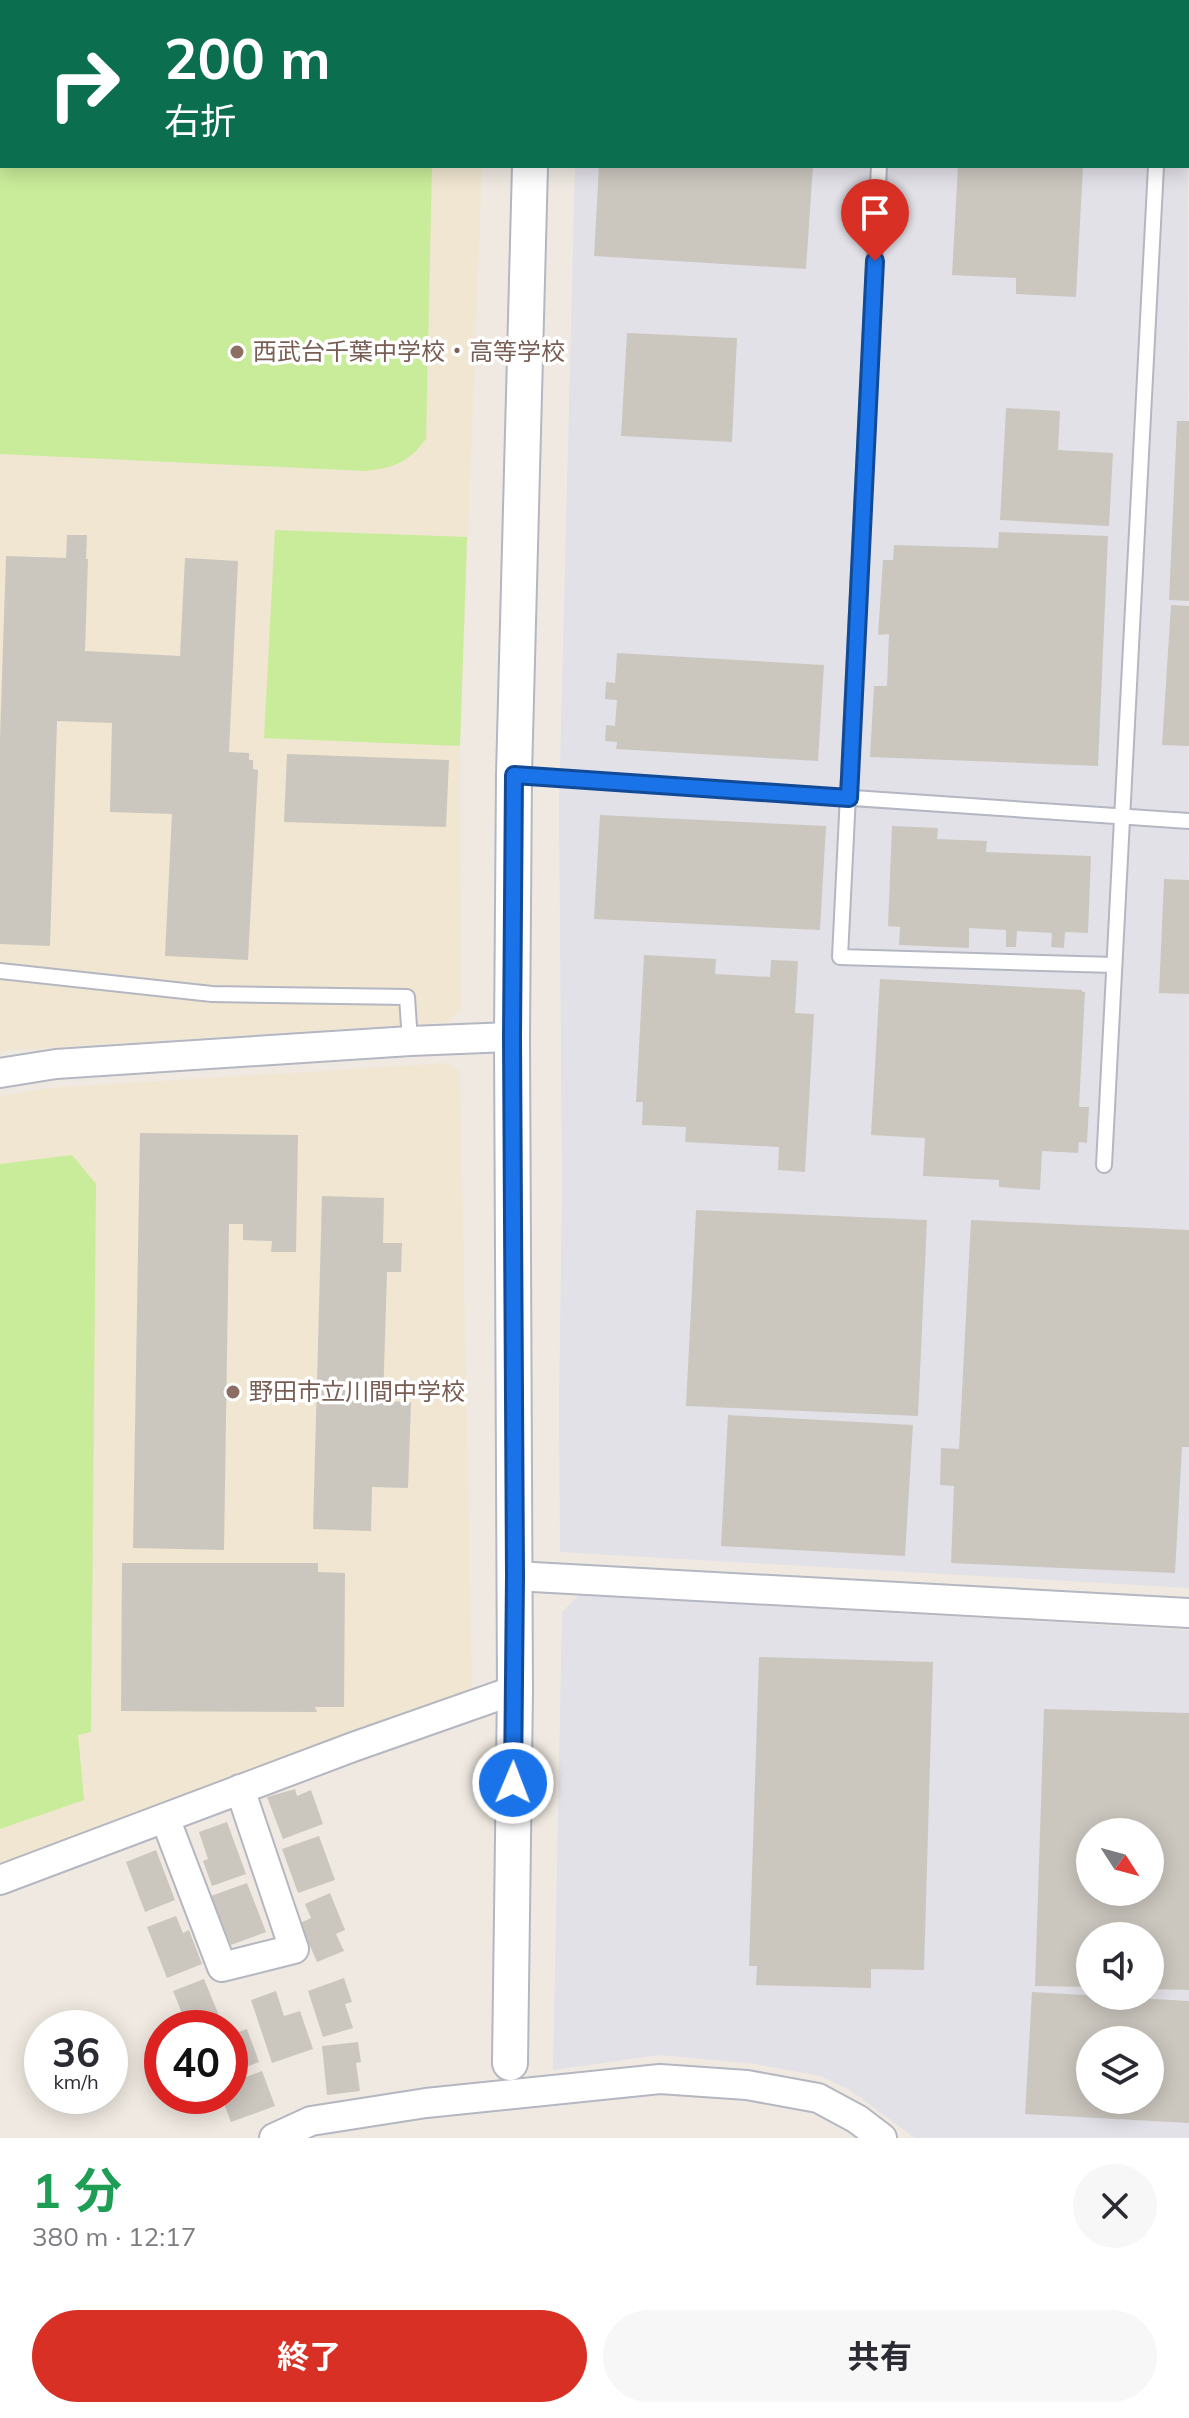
<!DOCTYPE html>
<html lang="ja">
<head>
<meta charset="utf-8">
<style>
  :root { --surface:#fff; --page:#f7f7f7; --text:#2b2b33; --muted:#7c7c81; --accent:#d93025 }
  body { margin:0; font-family:Mulish,"Noto Sans JP",sans-serif; background:var(--page); color:var(--text); height:100vh; display:flex; flex-direction:column; font-size:30px; white-space:nowrap }
  * { box-sizing:border-box; margin:0 }
  p { font-size:26px; color:var(--muted) }
  .icon { flex:none; width:44px; height:44px; fill:none; stroke:currentColor; stroke-width:2; stroke-linecap:round; stroke-linejoin:round }
  .map { position:relative; height:2138px; overflow:hidden }
  .drawer { display:flex; flex-direction:column; background:var(--surface); flex:1 }
  .drawer>* { flex:none }
  .banner { position:absolute; left:0px; top:0px; width:1190px; height:168px; box-shadow:0 4px 20px #0003; background:#0b6e4f; color:#fff; overflow:hidden }
  .needle { width:52px; rotate:126deg }
  .fabs { position:absolute; left:1076px; top:1818px; display:grid; gap:16px }
  .fabs a { display:grid; place-items:center; width:88px; height:88px; border-radius:50%; background:var(--surface); box-shadow:0 4px 20px #0003; font-size:40px }
  .speed { position:absolute; left:24px; top:2010px; display:flex; gap:16px; font-size:40px; font-weight:700; text-align:center }
  .speed>* { display:grid; place-content:center; width:104px; height:104px; border-radius:50%; background:var(--surface); box-shadow:0 4px 20px #0003; line-height:1 }
  .speed small { font-size:20px; font-weight:400 }
  .speed .limit { border:12px solid #d22; background:#fff; color:#111 }
  .pin { position:absolute; display:grid; place-items:center; width:68px; height:68px; color:#fff; margin:-82px -34px; border-radius:50% 50% 50% 0; rotate:-45deg; box-shadow:0 0 8px #0007 }
  .pin .icon { rotate:45deg }
  .me { position:absolute; width:88px; margin:-44px; rotate:1deg; stroke-linejoin:round; filter:drop-shadow(0 0 6px #0008) }
  .turn { display:flex; align-items:center; gap:28px; height:168px; padding:0 32px; font-size:36px }
  .turn .icon { width:104px; height:104px; stroke-width:2.5 }
  .turn b { display:block; font-size:56px; line-height:68px }
  .round { display:grid; place-items:center; flex:none; width:84px; height:84px; border-radius:42px; background:var(--page) }
  .head { display:flex; align-items:center; justify-content:space-between; height:136px; padding:0 32px }
  h1 { font-size:48px; font-weight:700; line-height:60px; color:#1e9e55 }
  .button { display:flex; gap:16px; margin-top:auto; padding:16px 32px }
  .button a { flex:1; height:92px; border-radius:48px; background:var(--accent); color:#fff; font-size:32px; font-weight:700; line-height:92px; text-align:center }
  .button a+a { background:var(--page); color:var(--text) }
  .map>svg:first-child { display:block }
</style>
</head>
<body>
<div class="map">
<svg width="1189" height="2138" viewBox="0 0 1189 2138">
  <rect width="100%" height="100%" fill="#efe9e1"/>
  <path fill="#e3e1e8" fill-rule="evenodd" d="M1188,48L1189,1588L560,1552L559,1404L562,1188L559,806L575,166H1188Z
    M579,1595L1189,1630V2138H915L850,2090L820,2076L756,2064L659,2055L553,2070L562,1612ZM1090,1832H1150V1892H1090ZM1090,1936H1150V1996H1090ZM1090,2040H1150V2100H1090Z"/>
  <path fill="#f0e6d1" d="M0,0H487V2H2V166H482L460,746L461,1010L448,1022L0,1051Z
    M448,1063L460,1072L472,1688L0,1865V1096L49,1088Z"/>
  <path fill="#c9ec9a" d="M0,0H435V2H2V166H432L426,439C408,463 395,467 366,471L0,454Z
    M275,530L467,537L460,746L264,738Z
    M72,1155L96,1184L91,1732L78,1735L84,1800L0,1829V1164Z"/>
  <path fill="#cbc7bf" fill-rule="evenodd" d="M599,166H813L806,269L594,256Z
    M958,166H1083L1076,297L1016,294V278L952,275Z
    M627,333L737,338L732,442L621,436Z
    M1006,408L1060,411L1058,450L1113,453L1109,526L1000,520Z
    M1177,421H1189V601L1169,600Z
    M999,532L1108,536L1098,766L870,757L874,686H887L889,634L878,635L883,560H893L894,545L998,548Z
    M67,535H87L86,559H88L85,651L180,656L185,558L238,561L229,752L249,753V760H253V769L258,770L248,960L165,956L172,814L110,812L112,723L57,721L50,946L0,944V738L6,556L66,558Z
    M1171,605L1189,606V746L1162,745Z
    M617,653L824,665L818,761L616,749L617,742L605,741L606,725L615,726L617,700L605,699L606,682L615,683Z
    M287,754L449,760L446,827L284,822Z
    M600,815L826,826L820,930L594,919Z
    M892,826L938,828L937,839L987,841L986,852L1091,856L1088,933L1065,932L1064,948L1051,947L1052,933L1017,931L1016,947H1006V930L969,928V948L899,945L900,927L888,926Z
    M1164,879L1189,880V994L1159,993Z
    M644,955L716,959L715,974L770,977L771,960L798,961L795,1013L814,1014L805,1172L778,1170L779,1147L685,1142L686,1127L642,1125L643,1102H636Z
    M880,979L1082,990V992H1085L1079,1107H1089L1087,1143L1079,1142L1078,1153L1042,1151L1040,1190L999,1187V1180L923,1176L925,1138L871,1135Z
    M140,1133L298,1135L296,1252H271L272,1241L243,1240V1224H229L224,1550L133,1548Z
    M322,1196L384,1198L383,1243H402L401,1272H387L383,1401L411,1402L408,1488L372,1487L371,1531L313,1529Z
    M696,1210L927,1220L918,1416L686,1406Z
    M971,1220L1189,1230V1447H1182L1175,1573L951,1563L954,1486L940,1485L941,1448L959,1449Z
    M728,1415L913,1425L905,1556L721,1546Z
    M122,1563H318V1572L345,1573L344,1707H315L317,1712L121,1711Z
    M759,1657L933,1662L924,1970L871,1969V1988L756,1985L757,1966H749Z
    M1044,1709L1189,1713V1990L1150,1989V1936H1090V1987L1035,1986ZM1090,1832H1150V1892H1090Z
    M295,1789L297,1796L311,1790L323,1824L283,1839L267,1797Z
    M227,1822L246,1874L212,1886L203,1861L208,1859L199,1832Z
    M319,1836L335,1880L298,1893L282,1849Z
    M156,1850L175,1900L145,1912L126,1862Z
    M247,1883L266,1932L231,1945L211,1896Z
    M330,1893L345,1930L336,1934L344,1951L317,1962L300,1923L311,1918L305,1904Z
    M176,1916L183,1933L189,1930L202,1964L167,1978L147,1927Z
    M344,1978L352,2002L345,2004L353,2028L323,2037L308,1991Z
    M204,1979L220,2018L197,2028H188L173,1991Z
    M276,1991L284,2016L300,2011L313,2049L272,2063L251,2000Z
    M1032,1992L1189,2001V2123L1025,2114ZM1090,2040H1150V2100H1090Z
    M247,2029L259,2062L230,2073V2035Z
    M358,2042L361,2062L356,2063L360,2091L327,2095L322,2046Z
    M262,2071L275,2106L231,2122L221,2096H230V2083Z"/>
  <g fill="none" stroke-linecap="round" stroke-linejoin="round">
    <defs>
      <path id="service" d="M879,166L840,957L1114,965
        M515,775L1189,821
        M0,971L212,994L407,997L410,1041
        M1104,1165L1156,166"/>
      <path id="minor" d="M0,1073L56,1064L410,1041L512,1037
        M515,1576L1189,1613
        M165,1818L222,1967L294,1949L240,1789
        M0,1880L353,1747L515,1690
        M274,2138L311,2121L426,2103L660,2079L747,2085L818,2098L857,2119L882,2138"/>
      <path id="tertiary" d="M761,0L806,2
        M534,2V0
        M1188,19H1189
        M510,2063L515,1690L512,1037L514,775L530,166"/>
    </defs>
    <use href="#service" stroke="#b4b7c1" stroke-width="18"/>
    <use href="#minor" stroke="#b4b7c1" stroke-width="32"/>
    <use href="#tertiary" stroke="#b4b7c1" stroke-width="38"/>
    <use href="#service" stroke="#fff" stroke-width="14"/>
    <use href="#minor" stroke="#fff" stroke-width="28"/>
    <use href="#tertiary" stroke="#fff" stroke-width="34"/>
  </g>
  <g fill="none" stroke-linecap="round" stroke-linejoin="round">
    <defs>
      <path id="route" d="M513,1783L515,1576L512,1037L514,775L849,798L875,261"/>
    </defs>
    <use href="#route" stroke="#114b97" stroke-width="20"/>
    <use href="#route" stroke="#1a73e8" stroke-width="14"/>
  </g>
  <g fill="#8d6e63" stroke="#fff" stroke-width="3">
    <circle cx="237" cy="352" r="8"/>
    <circle cx="233" cy="1392" r="8"/>
  </g>
  <g text-anchor="middle" stroke-width="7" stroke-linejoin="round" paint-order="stroke">
    <g font-size="24" fill="#785e54" stroke="#fff" text-anchor="start">
      <text x="253" y="360">西武台千葉中学校・高等学校</text>
      <text x="249" y="1400">野田市立川間中学校</text>
    </g>
  </g>
</svg>
<div class="fabs">
<a><svg class="needle" viewBox="-14 -14 28 28"><path d="M0-13l5 13h-10z" fill="#e53935"/><path d="M0 13l5-13h-10z" fill="#7c7c81"/></svg></a>
<a><svg class="icon" aria-label="sound" viewBox="0 0 24 24"><path d="M4 9h4l5-4v14l-5-4H4zM17 9q2 3 0 6"/></svg></a>
<a><svg class="icon" aria-label="layers" viewBox="0 0 24 24"><path d="M12 4l9 5-9 5-9-5zM3 14l9 5 9-5"/></svg></a>
</div>
<div class="speed"><div>36<small>km/h</small></div><div class="limit">40</div></div>
<div class="pin" style="left:875px;top:261px;background:#d93025"><svg class="icon" aria-label="arrive" viewBox="0 0 24 24"><path d="M6 21V4h12l-3 4 3 4H6"/></svg></div>
<svg class="me" style="left:513px;top:1783px" viewBox="-20 -20 40 40"><circle r="17" fill="#1a73e8" stroke="#fff" stroke-width="3"/><path d="M0-11L8 9 0 5-8 9z" fill="#fff"/></svg>
<div class="banner">
<div class="turn"><svg class="icon" aria-label="right" viewBox="0 0 24 24"><path d="M7 20v-9h11M14 6l5 5-5 5"/></svg><div><b>200 m</b>右折</div></div>
</div>
</div>
<section class="drawer">
<div class="head"><div><h1>1 分</h1><p>380 m · 12:17</p></div><a class="round"><svg class="icon" aria-label="close" viewBox="0 0 24 24"><path d="M6 6l12 12M18 6L6 18"/></svg></a></div>
<div class="button"><a>終了</a><a>共有</a></div>
</section>
</body>
</html>
